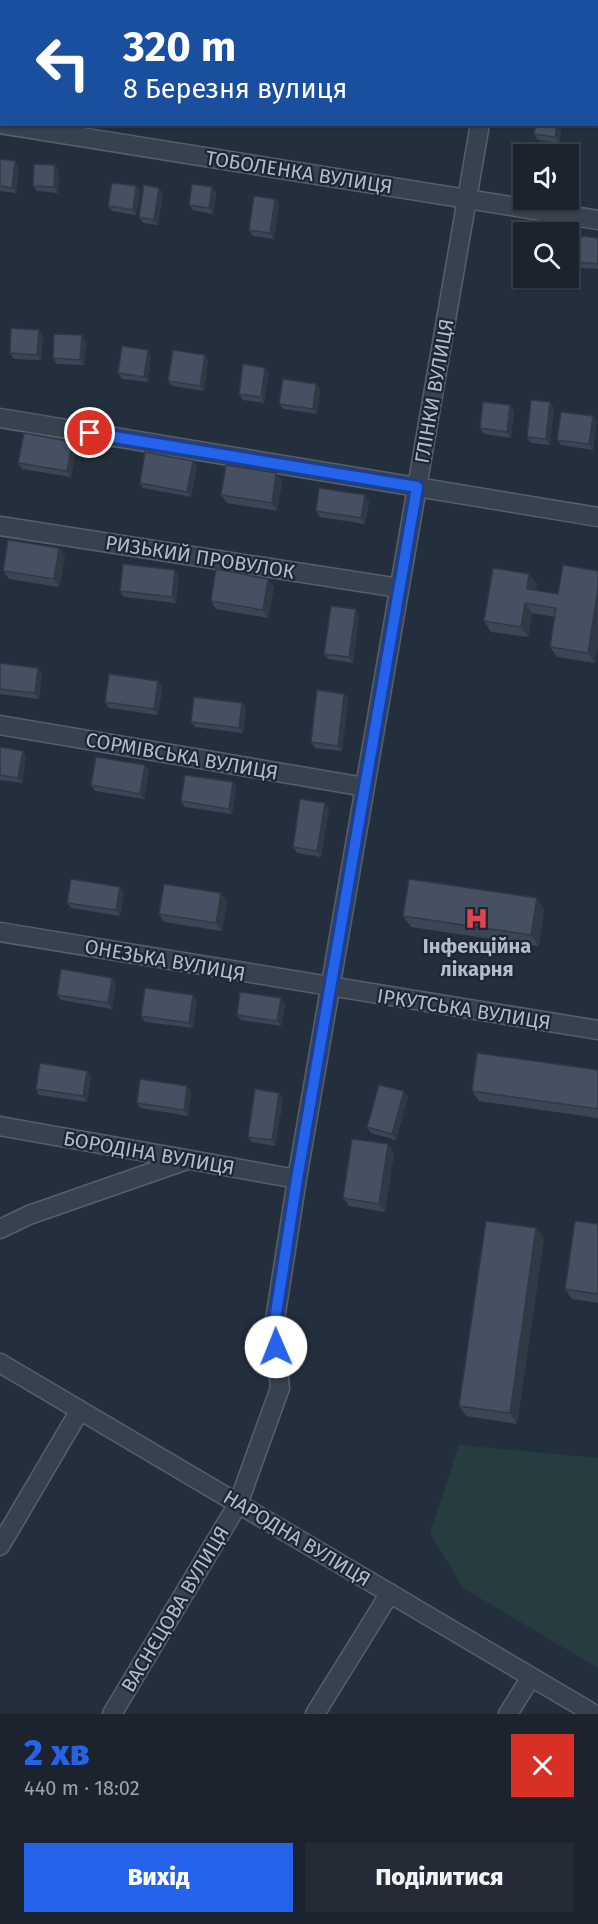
<!DOCTYPE html>
<html lang="uk">
<head>
<meta charset="utf-8">
<style>
  :root { --surface:#1b232e; --page:#242b36; --text:#f1f3f6; --muted:#a0a4aa; --line:#39404a; --accent:#2563eb }
  body { margin:0; font-family:"Fira Sans",sans-serif; background:var(--page); color:var(--text); height:100vh; display:flex; flex-direction:column; font-size:22px; white-space:nowrap }
  * { box-sizing:border-box; margin:0 }
  p { font-size:20px; color:var(--muted) }
  .icon { flex:none; width:33px; height:33px; fill:none; stroke:currentColor; stroke-width:2; stroke-linecap:round; stroke-linejoin:round }
  .map { position:relative; height:1714px; overflow:hidden }
  .details { display:flex; flex-direction:column; background:var(--surface); flex:1 }
  .details>* { flex:none }
  .top-card { position:absolute; left:0px; top:0px; width:598px; height:126px; box-shadow:0 2px 4px #0004,0 0 0 2px var(--line); background:#1a4fa0; color:#fff; overflow:hidden }
  .fabs { position:absolute; left:513px; top:144px; display:grid; gap:12px }
  .fabs a { display:grid; place-items:center; width:66px; height:66px; border-radius:0px; background:var(--surface); box-shadow:0 2px 4px #0004,0 0 0 2px var(--line); font-size:30px }
  .pin { position:absolute; display:grid; place-items:center; width:51px; height:51px; color:#fff; margin:-26px; border:3px solid #fff; border-radius:50%; box-shadow:0 2px 6px #0007 }
  .me { position:absolute; width:66px; margin:-33px; rotate:359deg; stroke-linejoin:round; filter:drop-shadow(0 0 4px #0008) }
  .turn { display:flex; align-items:center; gap:21px; height:126px; padding:0 24px; font-size:27px }
  .turn .icon { width:78px; height:78px; stroke-width:2.5 }
  .turn b { display:block; font-size:42px; line-height:51px }
  .round { display:grid; place-items:center; flex:none; width:63px; height:63px; border-radius:0px; background:var(--page) }
  .head { display:flex; align-items:center; justify-content:space-between; height:102px; padding:0 24px }
  h1 { font-size:36px; font-weight:800; line-height:45px; color:var(--accent) }
  .cta { display:flex; gap:12px; margin-top:auto; padding:12px 24px }
  .cta a { flex:1; height:69px; border-radius:0px; background:var(--accent); color:#fff; font-size:24px; font-weight:800; line-height:69px; text-align:center }
  .cta a+a { background:var(--page); color:var(--text) }
  .map>svg:first-child { display:block }
</style>
</head>
<body>
<div class="map">
<svg width="598" height="1714" viewBox="0 0 598 1714">
  <rect width="100%" height="100%" fill="#242f3e"/>
  <path fill="#263c3f" d="M459,1445L598,1458V1668L463,1588L430,1533Z"/>
  <g fill="none" stroke-linecap="round" stroke-linejoin="round">
    <defs>
      <path id="street" d="M501,2V0
        M0,124L598,220
        M0,418L598,517
        M0,526L399,588
        M0,725L365,787
        M0,932L598,1030
        M0,1126L297,1179
        M0,1229L29,1215L184,1161
        M0,1363L594,1714
        M0,1546L80,1410
        M112,1714L238,1504L280,1388L274,1326L297,1179L480,124
        M315,1714L390,1593
        M508,1714L531,1677"/>
    </defs>
    <use href="#street" stroke="#565f6c" stroke-width="21"/>
    <use href="#street" stroke="#38414e" stroke-width="18"/>
  </g>
  <path fill="#3b4654" d="M562,124L559,143L538,140L534,134Z
    M0,159L19,167L16,193L0,191Z
    M59,171L58,193L37,191L33,186Z
    M136,186L140,192L136,215L112,211L108,206Z
    M163,193L158,225L143,223L139,217Z
    M216,193L213,214L193,210L189,205Z
    M275,199L279,204L274,239L253,236L249,230Z
    M520,226L542,230L544,232H524V258L519,257L515,251Z
    M598,238V269L582,268L578,262Z
    M43,335L41,360L14,359L10,353Z
    M86,341L84,365L57,364L53,358Z
    M148,350L151,355L148,382L122,379L118,373Z
    M205,355L208,361L204,391L172,386L168,381Z
    M269,373L264,403L243,400L239,394Z
    M316,384L320,390L317,414L283,409L279,404Z
    M554,408L550,445L531,443L527,437Z
    M514,411L511,438L484,434L480,428Z
    M593,416L597,421L593,450L561,445L557,440Z
    M76,447L71,477L22,469L18,463Z
    M193,461L197,467L191,497L143,488L140,483Z
    M282,481L277,511L227,503L221,495Z
    M369,501L365,524L320,517L316,511Z
    M59,548L65,556L59,587L9,579L3,571Z
    M598,571V644L595,663L557,657L550,647L555,617L532,613L528,637L491,632L484,621L537,584L536,591L558,594Z
    M179,576L176,603L124,597L120,591Z
    M274,587L268,618L216,609L211,601Z
    M359,615L353,663L328,659L324,654Z
    M0,663L42,673L39,699L0,694Z
    M158,681L162,687L158,715L109,708L105,702Z
    M344,694L348,699L342,751L315,748L311,742Z
    M242,703L246,708L243,733L195,727L191,722Z
    M0,747L26,756L22,783L0,780Z
    M149,771L144,799L95,791L91,785Z
    M233,782L236,788L232,814L185,807L181,801Z
    M329,808L321,857L297,853L293,847Z
    M124,892L120,916L71,908L67,903Z
    M227,901L222,931L164,922L159,914Z
    M544,909L539,946L411,927L403,916Z
    M116,983L112,1009L61,1000L57,995Z
    M193,995L197,1000L193,1028L145,1022L141,1016Z
    M285,1004L281,1026L241,1020L237,1015Z
    M598,1070V1118L479,1101L472,1091Z
    M87,1071L91,1076L87,1102L39,1095L36,1089Z
    M191,1092L188,1116L140,1108L137,1103Z
    M279,1093L283,1099L275,1146L252,1142L248,1137Z
    M408,1097L396,1140L371,1133L367,1127Z
    M394,1152L385,1212L349,1206L343,1198Z
    M598,1224V1303L572,1299L565,1289Z
    M536,1228L544,1238L517,1424L466,1416L459,1406Z"/>
  <path fill="#303945" d="M557,124H562L559,143L555,137Z
    M15,161L19,167L16,193L12,188Z
    M55,165L59,171L58,193L54,187Z
    M136,186L140,192L136,215L133,210Z
    M212,187L216,193L213,214L209,208Z
    M159,188L163,193L158,225L154,220Z
    M275,199L279,204L274,239L270,233Z
    M39,330L43,335L41,360L37,355Z
    M82,335L86,341L84,365L80,360Z
    M148,350L151,355L148,382L144,377Z
    M205,355L208,361L204,391L200,386Z
    M265,368L269,373L264,403L261,397Z
    M316,384L320,390L317,414L313,409Z
    M550,402L554,408L550,445L546,439Z
    M510,405L514,411L511,438L507,432Z
    M593,416L597,421L593,450L589,444Z
    M73,442L76,447L71,477L67,471Z
    M193,461L197,467L191,497L187,492Z
    M276,473L282,481L277,511L272,503Z
    M365,495L369,501L365,524L361,518Z
    M59,548L65,556L59,587L54,579Z
    M175,570L179,576L176,603L172,597Z
    M529,574L537,584L534,600L527,589Z
    M268,579L274,587L268,618L263,610Z
    M598,588V644L595,663L588,653Z
    M525,603L532,613L528,637L521,627Z
    M356,609L359,615L353,663L349,657Z
    M38,668L42,673L39,699L35,693Z
    M158,681L162,687L158,715L154,709Z
    M344,694L348,699L342,751L338,746Z
    M242,703L246,708L243,733L239,728Z
    M23,751L26,756L22,783L18,778Z
    M145,765L149,771L144,799L140,794Z
    M233,782L236,788L232,814L229,809Z
    M325,803L329,808L321,857L317,851Z
    M120,887L124,892L120,916L116,910Z
    M221,893L227,901L222,931L216,923Z
    M537,898L544,909L539,946L531,935Z
    M112,978L116,983L112,1009L108,1003Z
    M193,995L197,1000L193,1028L189,1023Z
    M281,998L285,1004L281,1026L277,1021Z
    M87,1071L91,1076L87,1102L83,1096Z
    M187,1086L191,1092L188,1116L184,1110Z
    M404,1091L408,1097L396,1140L392,1134Z
    M279,1093L283,1099L275,1146L272,1140Z
    M388,1144L394,1152L385,1212L379,1204Z
    M536,1228L544,1238L517,1424L510,1413Z"/>
  <path fill="#455162" stroke="#303945" stroke-width="1.5" d="M536,124H557L555,137L534,134Z
    M0,159L15,161L12,188L0,186Z
    M34,164L55,165L54,187L33,186Z
    M112,183L136,186L133,210L108,206Z
    M192,184L212,187L209,208L189,205Z
    M144,185L159,188L154,220L139,217Z
    M254,196L275,199L270,233L249,230Z
    M520,226L542,230V232H524V253L515,251Z
    M581,236L598,238V264L578,262Z
    M11,328L39,330L37,355L10,353Z
    M54,334L82,335L80,360L53,358Z
    M122,346L148,350L144,377L118,373Z
    M173,350L205,355L200,386L168,381Z
    M243,364L265,368L261,397L239,394Z
    M283,379L316,384L313,409L279,404Z
    M531,400L550,402L546,439L527,437Z
    M483,402L510,405L507,432L480,428Z
    M561,412L593,416L589,444L557,440Z
    M24,433L73,442L67,471L18,463Z
    M145,452L193,461L187,492L140,483Z
    M226,465L276,473L272,503L221,495Z
    M319,488L365,495L361,518L316,511Z
    M8,540L59,548L54,579L3,571Z
    M123,564L175,570L172,597L120,591Z
    M563,565L598,571V588L588,653L550,647L556,608L525,603L521,627L484,621L493,568L529,574L527,589L558,594Z
    M216,569L268,579L263,610L211,601Z
    M331,606L356,609L349,657L324,654Z
    M0,663L38,668L35,693L0,689Z
    M109,674L158,681L154,709L105,702Z
    M317,690L344,694L338,746L311,742Z
    M194,697L242,703L239,728L191,722Z
    M0,747L23,751L18,778L0,775Z
    M96,757L145,765L140,794L91,785Z
    M185,775L233,782L229,809L181,801Z
    M300,799L325,803L317,851L293,847Z
    M71,879L120,887L116,910L67,903Z
    M409,879L537,898L531,935L403,916Z
    M164,884L221,893L216,923L159,914Z
    M61,969L112,978L108,1003L57,995Z
    M145,988L193,995L189,1023L141,1016Z
    M240,992L281,998L277,1021L237,1015Z
    M477,1053L598,1070V1109L472,1091Z
    M40,1063L87,1071L83,1096L36,1089Z
    M140,1079L187,1086L184,1110L137,1103Z
    M379,1085L404,1091L392,1134L367,1127Z
    M255,1089L279,1093L272,1140L248,1137Z
    M352,1139L388,1144L379,1204L343,1198Z
    M486,1221L536,1228L510,1413L459,1406Z
    M575,1221L598,1224V1294L565,1289Z"/>
  <g fill="none" stroke-linecap="round" stroke-linejoin="round">
    <defs>
      <path id="route" d="M90,433L417,487L297,1179L274,1326L276,1347"/>
    </defs>
    <use href="#route" stroke="#184099" stroke-width="15"/>
    <use href="#route" stroke="#2563eb" stroke-width="10"/>
  </g>
  <defs>
    <symbol id="hospital-bare" viewBox="-9 -9 18 18"><path d="M-5-5h3v3.5h4V-5h3V5h-3V1.5h-4V5h-3Z" fill="#e0444e" stroke="#1d2633" stroke-width="2.5" paint-order="stroke"/></symbol>
  </defs>
  <g fill-rule="evenodd">
    <use href="#hospital-bare" x="460" y="902" width="33" height="33"/>
  </g>
  <g text-anchor="middle" stroke-width="4.5" stroke-linejoin="round" paint-order="stroke">
    <g font-size="20" fill="#b4bcc9" stroke="#1d2633">
      <text transform="translate(299 172) rotate(9)" y="7">ТОБОЛЕНКА ВУЛИЦЯ</text>
      <text transform="translate(434 391) rotate(-80)" y="7">ГЛІНКИ ВУЛИЦЯ</text>
      <text transform="translate(200 557) rotate(9)" y="7">РИЗЬКИЙ ПРОВУЛОК</text>
      <text transform="translate(182 756) rotate(10)" y="7">СОРМІВСЬКА ВУЛИЦЯ</text>
      <text transform="translate(165 960) rotate(10)" y="7">ОНЕЗЬКА ВУЛИЦЯ</text>
      <text transform="translate(464 1009) rotate(9)" y="7">ІРКУТСЬКА ВУЛИЦЯ</text>
      <text transform="translate(149 1153) rotate(10)" y="7">БОРОДІНА ВУЛИЦЯ</text>
      <text transform="translate(297 1538) rotate(31)" y="7">НАРОДНА ВУЛИЦЯ</text>
      <text transform="translate(175 1609) rotate(-59)" y="7">ВАСНЄЦОВА ВУЛИЦЯ</text>
    </g>
    <g font-size="20" font-weight="bold" fill="#b4bcc9" stroke="#1d2633">
      <text x="477" y="953">Інфекційна<tspan x="477" dy="23">лікарня</tspan></text>
    </g>
  </g>
</svg>
<div class="fabs">
<a><svg class="icon" aria-label="sound" viewBox="0 0 24 24"><path d="M4 9h4l5-4v14l-5-4H4zM17 9q2 3 0 6"/></svg></a>
<a><svg class="icon" aria-label="search" viewBox="0 0 24 24"><circle cx="10" cy="10" r="6"/><path d="M15 15l6 6"/></svg></a>
</div>
<div class="pin" style="left:90px;top:433px;background:#d93025"><svg class="icon" aria-label="arrive" viewBox="0 0 24 24"><path d="M6 21V4h12l-3 4 3 4H6"/></svg></div>
<svg class="me" style="left:276px;top:1347px" viewBox="-20 -20 40 40"><circle r="19" fill="#fff"/><path d="M0-13L10 11 0 6-10 11z" fill="#2563eb"/></svg>
<div class="top-card">
<div class="turn"><svg class="icon" aria-label="left" viewBox="0 0 24 24"><path d="M17 20v-9H6M10 6l-5 5 5 5"/></svg><div><b>320 m</b>8 Березня вулиця</div></div>
</div>
</div>
<section class="details">
<div class="head"><div><h1>2 хв</h1><p>440 m · 18:02</p></div><a class="round" style="background:#d93025;color:#fff"><svg class="icon" aria-label="close" viewBox="0 0 24 24"><path d="M6 6l12 12M18 6L6 18"/></svg></a></div>
<div class="cta"><a>Вихід</a><a>Поділитися</a></div>
</section>
</body>
</html>
